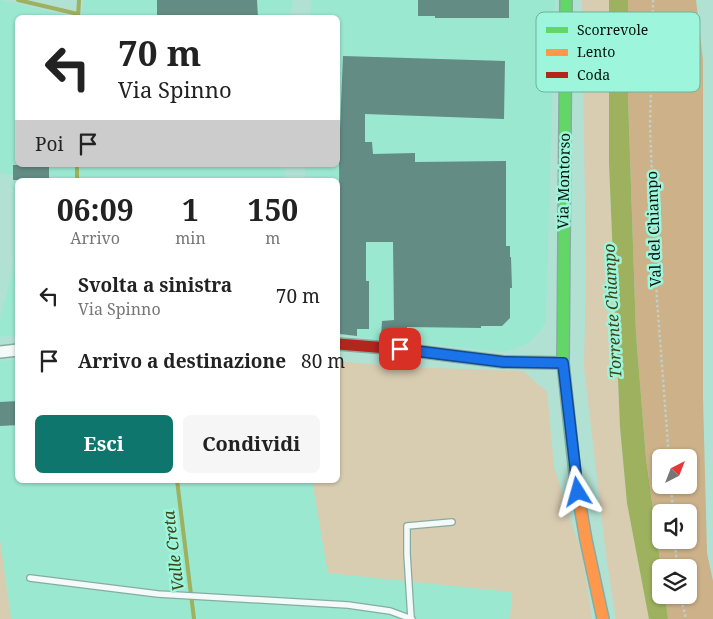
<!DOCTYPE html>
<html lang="it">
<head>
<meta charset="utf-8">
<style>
  :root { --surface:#fff; --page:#f6f6f6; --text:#222; --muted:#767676; --accent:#0f766e }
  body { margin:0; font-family:"Noto Serif",serif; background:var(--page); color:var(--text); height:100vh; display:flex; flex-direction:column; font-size:19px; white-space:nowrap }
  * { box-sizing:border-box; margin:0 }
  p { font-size:16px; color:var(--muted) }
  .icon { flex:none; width:28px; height:28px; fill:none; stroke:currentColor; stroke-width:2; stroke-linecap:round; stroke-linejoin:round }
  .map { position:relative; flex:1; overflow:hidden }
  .details { position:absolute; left:15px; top:178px; width:325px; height:305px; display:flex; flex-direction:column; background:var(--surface); border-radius:8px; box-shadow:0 1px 4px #0004 }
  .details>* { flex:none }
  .hud { position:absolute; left:15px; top:15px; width:325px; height:152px; border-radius:8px; box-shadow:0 1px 4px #0004; background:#fff; color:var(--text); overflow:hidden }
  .needle { width:32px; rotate:42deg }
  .fabs { position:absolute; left:652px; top:449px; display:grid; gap:10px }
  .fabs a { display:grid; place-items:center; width:45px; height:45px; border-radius:8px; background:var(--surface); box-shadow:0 1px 4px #0004; font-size:25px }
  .pin { position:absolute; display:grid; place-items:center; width:42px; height:42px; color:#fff; margin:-21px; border-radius:10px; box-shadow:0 2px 8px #0006 }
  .me { position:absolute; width:55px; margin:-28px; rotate:352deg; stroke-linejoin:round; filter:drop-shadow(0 0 4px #0008) }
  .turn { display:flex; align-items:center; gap:18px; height:105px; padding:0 20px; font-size:22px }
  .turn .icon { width:65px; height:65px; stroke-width:2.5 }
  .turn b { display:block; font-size:35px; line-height:42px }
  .then { display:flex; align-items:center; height:48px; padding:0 20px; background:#0003; gap:10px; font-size:19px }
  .eta { display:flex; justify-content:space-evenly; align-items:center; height:85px; text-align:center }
  .eta b { font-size:30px; font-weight:700; line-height:35px }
  .button { display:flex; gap:10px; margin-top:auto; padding:10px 20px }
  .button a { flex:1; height:58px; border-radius:8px; background:var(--accent); color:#fff; font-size:20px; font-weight:700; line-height:58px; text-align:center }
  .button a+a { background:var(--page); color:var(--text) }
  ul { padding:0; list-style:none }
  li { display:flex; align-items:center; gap:15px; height:65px; padding:0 20px }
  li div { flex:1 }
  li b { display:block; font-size:19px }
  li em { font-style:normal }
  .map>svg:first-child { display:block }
</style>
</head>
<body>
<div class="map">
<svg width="713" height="619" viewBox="0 0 713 619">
  <rect width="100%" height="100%" fill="#b1e1d3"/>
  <path fill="#9be8d1" d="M0,0L75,17L18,18V165H284L285,180H18L17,335L0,337V319L14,264L13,175L0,173Z
    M83,0H293L290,17L82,18Z
    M312,0H555L546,321L540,332L528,343L515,349L503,352L338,335V180H305V165H338V18L310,17Z
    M17,359L18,480H312L328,573L512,592L510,619H11L0,540V361Z"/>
  <path fill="#d8ccb1" d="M582,0H609V163L620,427L627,503L649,619H616L606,555L584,368L586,271Z
    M338,361L399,367L523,371L547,392L554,467L583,558L592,619H510L512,592L328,573L312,480H338Z
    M0,540L11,619H0Z"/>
  <path fill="#ccb189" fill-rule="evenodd" d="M628,0H696L703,60V398L707,553L713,581V619H668L665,595H689V568H661L646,458L636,334L628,97ZM661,458H689V485H661ZM661,512H689V540H661Z"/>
  <path fill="#9db15e" d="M609,0H628V97L636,334L646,458L661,568V595H665L668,619H649L627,503L620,427L609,163Z"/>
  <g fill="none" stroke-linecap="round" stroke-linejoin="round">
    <path stroke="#9db15e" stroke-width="4" d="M18,0L78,14
      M78,18L79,0
      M77,165V180
      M177,480L194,619"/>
  </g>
  <path fill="#638c85" d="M157,0H257L258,18H157Z
    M418,0H509V18H435V16H418Z
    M343,56L505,61L504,119L365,114V142H372L373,154L415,153V162L506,161V246H510V257H511L512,288H510V318L502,326H481V328L407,327V337H397V339L381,337L382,321L394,320L393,242H366V281H369V329H357V336L340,334L339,154Z
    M13,165H49V180H13Z
    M18,401V425L0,426V402Z"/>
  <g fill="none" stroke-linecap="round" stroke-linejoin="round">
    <defs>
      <path id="lane" d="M30,578L158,594L348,605L390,611L412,619
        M411,618L407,554V526L452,522"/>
      <path id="street" d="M0,352L18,350"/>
      <path id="fast" d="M566,0L563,363L576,483
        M455,356L504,362L563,363"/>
      <path id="slow" d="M576,483L586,540L603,619"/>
      <path id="jam" d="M338,344L400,349L455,356"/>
    </defs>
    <use href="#lane" stroke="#86aca2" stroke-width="8"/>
    <use href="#street" stroke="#86aca2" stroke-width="14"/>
    <use href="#fast" stroke="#86aca2" stroke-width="14"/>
    <use href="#slow" stroke="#86aca2" stroke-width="14"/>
    <use href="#jam" stroke="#86aca2" stroke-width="14"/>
    <path stroke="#c0cfca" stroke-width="2.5" stroke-dasharray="2.5 2.5" stroke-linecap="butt" d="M653,0L650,127L657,300L669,458
      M671,485L673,512
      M675,540L677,568
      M680,595L686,619"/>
    <use href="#lane" stroke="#f3faf8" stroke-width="5.5"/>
    <use href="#street" stroke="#f3faf8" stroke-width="11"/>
    <use href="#fast" stroke="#63d668" stroke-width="11"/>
    <use href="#slow" stroke="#ff974d" stroke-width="11"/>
    <use href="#jam" stroke="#b3261e" stroke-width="11"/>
  </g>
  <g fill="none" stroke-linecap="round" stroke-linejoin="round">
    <defs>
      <path id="route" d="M400,349L504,362L563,363L578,492"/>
    </defs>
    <use href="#route" stroke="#114b97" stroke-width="12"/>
    <use href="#route" stroke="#1a73e8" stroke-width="9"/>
  </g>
  <g text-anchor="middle" stroke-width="5" stroke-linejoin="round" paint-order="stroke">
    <g font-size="15" fill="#00120c" stroke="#9df5db">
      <text transform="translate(564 181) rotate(-89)" y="5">Via Montorso</text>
      <text transform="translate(654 229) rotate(-92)" y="5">Val del Chiampo</text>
    </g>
    <g font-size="16" font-style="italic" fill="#3f4215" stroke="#9df5db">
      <text transform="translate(612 311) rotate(-93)" y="6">Torrente Chiampo</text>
      <text transform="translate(173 551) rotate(-97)" y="6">Valle Creta</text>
    </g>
  </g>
  <rect x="536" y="12" width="164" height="80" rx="8" fill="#9df5db" stroke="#6eb19d" stroke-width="1"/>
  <rect x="546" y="27" width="22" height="6" fill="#63d668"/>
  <rect x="546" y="49" width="22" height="7" fill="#ff974d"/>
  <rect x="546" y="72" width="22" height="6" fill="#b3261e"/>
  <g font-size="14" fill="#00120c">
    <text x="577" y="35">Scorrevole</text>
    <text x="577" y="57">Lento</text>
    <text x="577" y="80">Coda</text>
  </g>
</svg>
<div class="fabs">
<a><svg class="needle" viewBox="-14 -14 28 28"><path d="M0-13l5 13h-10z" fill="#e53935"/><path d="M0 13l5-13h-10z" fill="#767676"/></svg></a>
<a><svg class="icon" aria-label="sound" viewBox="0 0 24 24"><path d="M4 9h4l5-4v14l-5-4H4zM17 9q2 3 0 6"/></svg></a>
<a><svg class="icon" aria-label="layers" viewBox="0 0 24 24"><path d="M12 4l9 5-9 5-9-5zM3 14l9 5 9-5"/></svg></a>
</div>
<div class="pin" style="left:400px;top:349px;background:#d93025"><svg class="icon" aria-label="arrive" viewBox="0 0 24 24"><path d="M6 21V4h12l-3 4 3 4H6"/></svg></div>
<svg class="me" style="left:578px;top:492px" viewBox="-20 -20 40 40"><path d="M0-17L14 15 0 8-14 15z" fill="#1a73e8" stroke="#fff" stroke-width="4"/></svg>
<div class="hud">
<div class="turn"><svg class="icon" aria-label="left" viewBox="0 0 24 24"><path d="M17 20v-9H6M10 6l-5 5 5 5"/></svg><div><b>70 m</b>Via Spinno</div></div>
<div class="then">Poi<svg class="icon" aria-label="arrive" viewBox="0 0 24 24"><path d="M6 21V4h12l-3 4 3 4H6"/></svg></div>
</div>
<section class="details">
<div class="eta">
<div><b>06:09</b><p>Arrivo</p></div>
<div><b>1</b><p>min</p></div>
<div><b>150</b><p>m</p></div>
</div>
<ul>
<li><svg class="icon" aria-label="left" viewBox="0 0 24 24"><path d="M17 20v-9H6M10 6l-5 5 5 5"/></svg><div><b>Svolta a sinistra</b><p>Via Spinno</p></div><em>70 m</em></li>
<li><svg class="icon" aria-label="arrive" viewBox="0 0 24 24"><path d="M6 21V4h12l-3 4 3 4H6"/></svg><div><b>Arrivo a destinazione</b></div><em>80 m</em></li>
</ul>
<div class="button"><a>Esci</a><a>Condividi</a></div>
</section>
</div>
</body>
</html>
